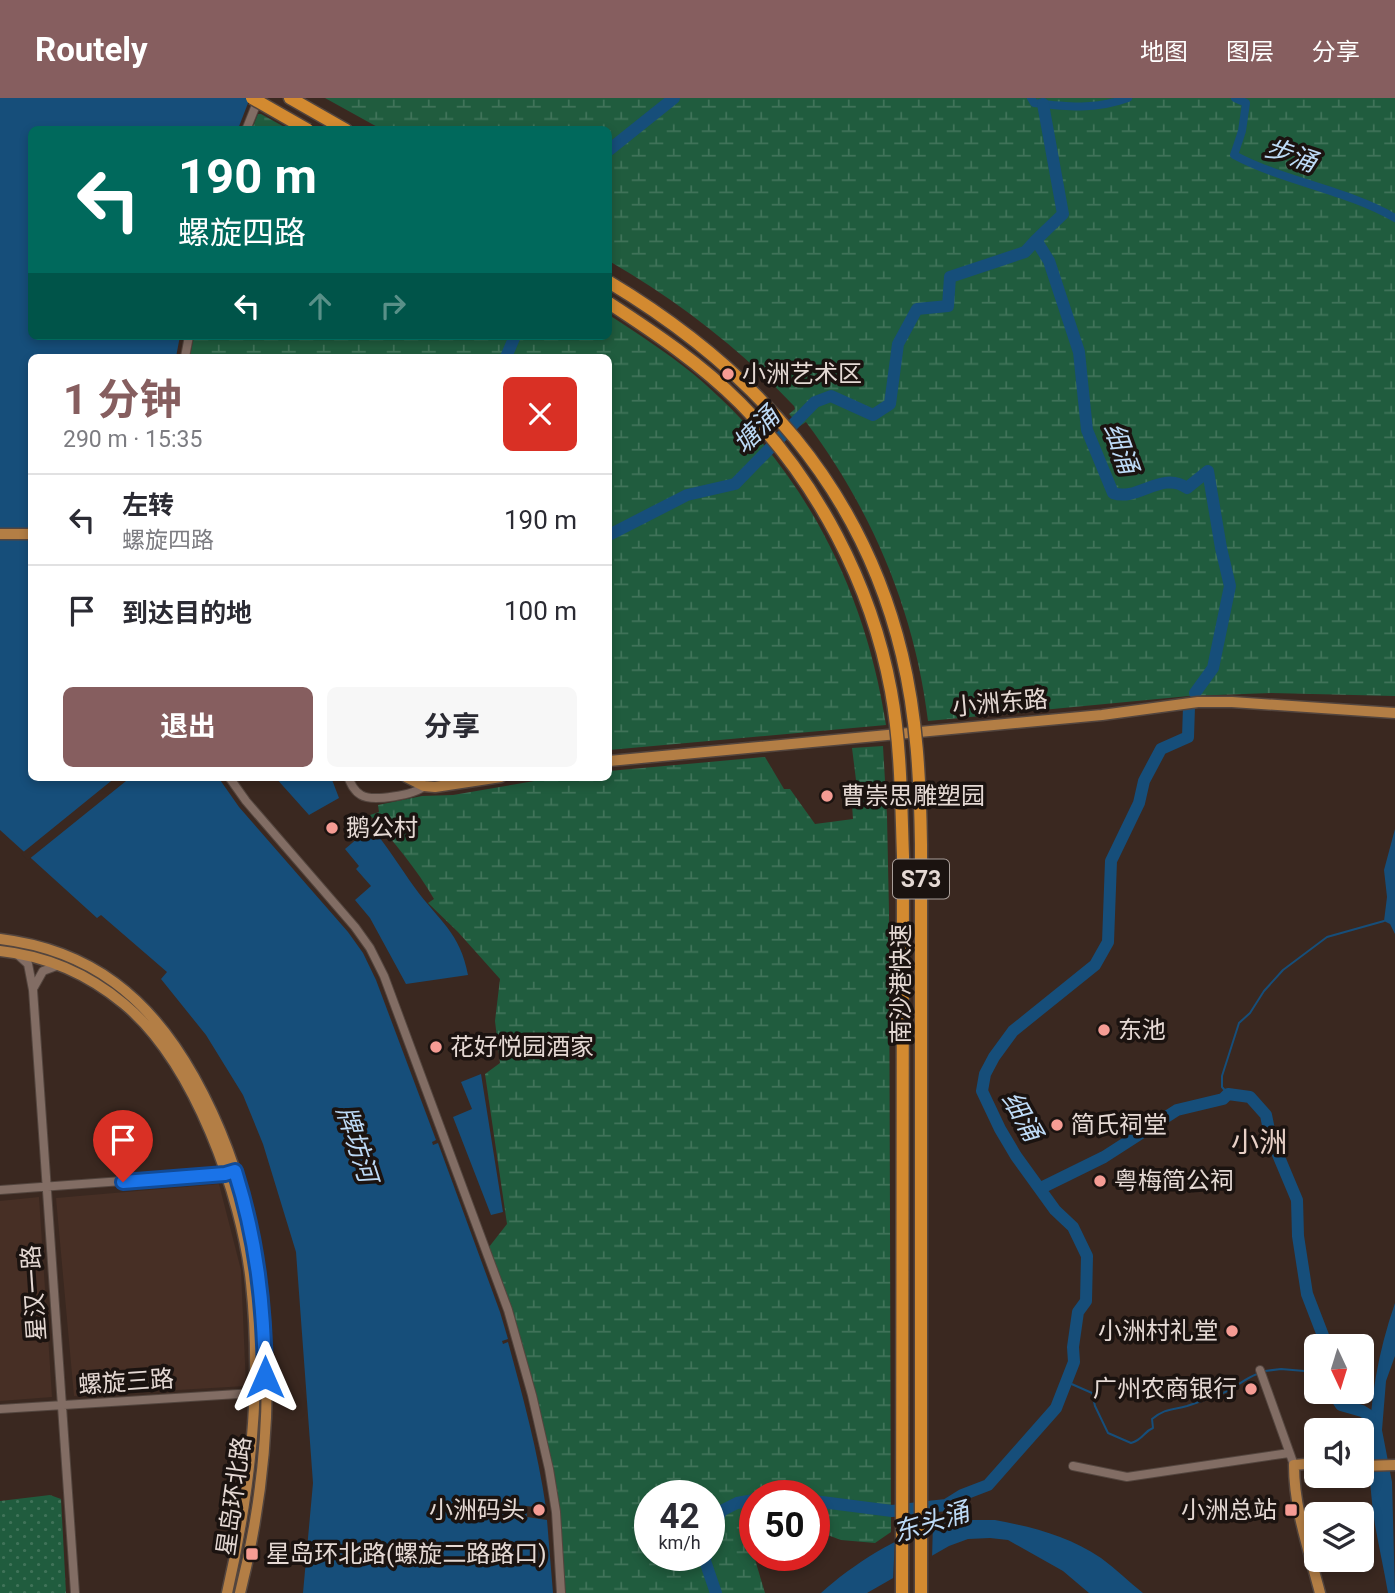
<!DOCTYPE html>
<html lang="zh">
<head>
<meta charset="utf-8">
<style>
  :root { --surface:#fff; --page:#f7f7f7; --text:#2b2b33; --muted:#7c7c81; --line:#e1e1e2; --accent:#865e5f }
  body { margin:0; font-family:Roboto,"Noto Sans SC",sans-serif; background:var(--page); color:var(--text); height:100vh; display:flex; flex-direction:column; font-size:26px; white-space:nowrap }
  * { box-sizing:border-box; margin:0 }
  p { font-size:23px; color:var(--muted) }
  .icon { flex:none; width:38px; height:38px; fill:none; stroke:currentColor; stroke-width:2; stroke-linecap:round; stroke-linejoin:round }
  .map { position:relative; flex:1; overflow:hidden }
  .drawer { position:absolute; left:28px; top:256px; width:584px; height:427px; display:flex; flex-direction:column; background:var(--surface); border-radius:10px; box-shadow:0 4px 10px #0003 }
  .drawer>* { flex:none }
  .top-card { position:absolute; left:28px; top:28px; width:584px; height:214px; border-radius:10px; box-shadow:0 4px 10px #0003; background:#00695c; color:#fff; overflow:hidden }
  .needle { width:46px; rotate:176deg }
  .fabs { position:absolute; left:1304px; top:1236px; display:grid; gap:14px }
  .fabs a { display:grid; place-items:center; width:70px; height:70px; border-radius:10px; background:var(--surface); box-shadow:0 4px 10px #0003; font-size:35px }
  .speed { position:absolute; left:634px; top:1382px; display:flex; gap:14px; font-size:35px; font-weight:700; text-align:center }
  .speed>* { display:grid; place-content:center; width:91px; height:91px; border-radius:50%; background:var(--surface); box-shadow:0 4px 10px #0003; line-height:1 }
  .speed small { font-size:18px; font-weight:400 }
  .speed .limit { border:10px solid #d22; background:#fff; color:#111 }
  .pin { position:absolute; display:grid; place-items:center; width:60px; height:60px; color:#fff; margin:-72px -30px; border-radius:50% 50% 50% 0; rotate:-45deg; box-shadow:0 0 7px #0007 }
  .pin .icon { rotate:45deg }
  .me { position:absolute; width:77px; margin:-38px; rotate:0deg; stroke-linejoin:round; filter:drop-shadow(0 0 5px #0008) }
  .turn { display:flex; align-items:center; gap:24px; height:147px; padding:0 35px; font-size:32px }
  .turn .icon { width:91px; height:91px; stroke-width:2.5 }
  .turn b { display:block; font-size:49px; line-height:60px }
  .lanes { display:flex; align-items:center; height:66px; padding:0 35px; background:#0003; justify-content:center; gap:35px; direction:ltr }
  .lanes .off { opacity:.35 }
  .round { display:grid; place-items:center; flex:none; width:74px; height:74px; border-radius:10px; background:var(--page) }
  .headline { display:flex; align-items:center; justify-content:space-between; height:119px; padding:0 35px }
  h1 { font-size:42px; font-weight:700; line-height:52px; color:var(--accent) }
  .button { display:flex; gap:14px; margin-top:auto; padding:14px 35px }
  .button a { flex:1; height:80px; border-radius:10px; background:var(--accent); color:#fff; font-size:28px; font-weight:700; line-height:80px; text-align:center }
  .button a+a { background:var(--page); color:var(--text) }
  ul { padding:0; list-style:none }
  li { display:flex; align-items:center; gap:21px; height:91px; padding:0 35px; border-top:2px solid var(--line) }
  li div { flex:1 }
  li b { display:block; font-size:26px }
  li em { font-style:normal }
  header { display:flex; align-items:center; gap:42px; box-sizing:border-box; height:98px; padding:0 35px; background:var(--accent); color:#fff }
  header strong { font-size:33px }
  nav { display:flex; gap:38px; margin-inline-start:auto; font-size:24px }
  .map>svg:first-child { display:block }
</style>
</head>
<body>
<header>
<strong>Routely</strong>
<nav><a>地图</a><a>图层</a><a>分享</a></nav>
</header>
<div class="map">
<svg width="1395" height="1495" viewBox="0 0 1395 1495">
  <defs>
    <pattern id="grass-dots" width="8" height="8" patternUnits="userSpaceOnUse" patternTransform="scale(1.75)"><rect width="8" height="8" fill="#205c3e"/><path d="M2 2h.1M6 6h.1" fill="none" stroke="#407359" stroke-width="1.8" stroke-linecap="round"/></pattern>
    <pattern id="wetland-marsh" width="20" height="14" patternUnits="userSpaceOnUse" patternTransform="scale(1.75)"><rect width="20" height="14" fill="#205c3e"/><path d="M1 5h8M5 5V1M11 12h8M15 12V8" fill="none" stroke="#407359"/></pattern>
  </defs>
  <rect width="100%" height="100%" fill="#3a2820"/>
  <path fill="#472f25" d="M219,1086L241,1172L246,1288L74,1298L56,1100Z
    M39,1099L52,1299L0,1303V1103Z"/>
  <path fill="url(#grass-dots)" d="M50,1397L61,1401L66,1495H0V1403Z"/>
  <path fill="url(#wetland-marsh)" fill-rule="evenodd" d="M325,0H1395V598L1271,595L1189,598L928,623C915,514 872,412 806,324L800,328L789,316L795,311L794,308C739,250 678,203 609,163V32L381,31Z
    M258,16H261L288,31H252Z
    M609,217C637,235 666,254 692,275C801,365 865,489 886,627L609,652V259H190L194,238H609Z
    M883,648L887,718L889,814L891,1434L875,1445L841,1442L814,1432V1398H754V1427L752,1428L754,1458L765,1495H564L558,1413L511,1211L489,1149L507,1126L485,976L500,965L495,923L500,881L458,834L428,805L434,801C416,770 394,744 370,717L379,714L378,707L422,698L453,697L558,679H609V673L765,659L784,691H790L815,726L853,721L852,707L859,706L852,650ZM649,1398H709V1458H649Z"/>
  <path fill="#164e7a" d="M0,0H250L238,31L32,32V238H180L176,259H32V679H218L239,709L348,834L363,855L376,882L436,1042L432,1044L433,1047L438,1045L500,1214L508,1241L502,1243L503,1246L508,1244C523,1299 538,1354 546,1410L526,1408L527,1419L547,1422L553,1495H303L313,1385L296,1154L263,1046L243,997L206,937L161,881L167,874L101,817L97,820L0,732Z
    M275,679H331L339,700L309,717Z
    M371,729C387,748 400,769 415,790C439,823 460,834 468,877L406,886L370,820L355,802L371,788L356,771L359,768L345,751Z
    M1395,731V836L1390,826L1384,823L1387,799L1384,772Z
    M481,976L503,1114L491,1117L453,1019L472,1011L461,984Z
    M1395,1205V1258L1386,1283L1382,1332L1392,1384L1395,1495H1388C1384,1472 1379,1449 1375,1427C1363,1351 1370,1277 1395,1205Z
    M995,1422C1033,1429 1069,1438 1101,1460C1116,1471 1129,1484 1143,1495H1089L1063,1473L1008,1442L990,1440L968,1441L949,1448L867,1495H821C853,1466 903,1434 945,1425C961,1421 979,1422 995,1422Z"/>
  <path fill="#3a2820" d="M116,679H131L28,762L21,756Z
    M933,1425L932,1461L893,1482L895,1441Z"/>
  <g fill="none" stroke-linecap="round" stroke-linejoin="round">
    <path stroke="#164e7a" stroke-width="2" d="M1228,996L1222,989V978L1239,925L1250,915L1264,893L1283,872L1327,839L1384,823
      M1265,1273L1281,1271L1316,1274
      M1067,1284L1092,1295L1095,1308L1108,1335L1131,1345C1144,1341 1143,1334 1153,1330L1152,1321C1165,1310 1173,1312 1187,1308C1199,1304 1212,1299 1223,1295C1235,1290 1244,1281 1257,1276"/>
    <path stroke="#164e7a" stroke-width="8" d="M1031,0L1034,5C1068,9 1095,12 1128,0
      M1235,0L1246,5L1242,33L1234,57C1285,84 1344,91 1395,120"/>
    <path stroke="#164e7a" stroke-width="12" d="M1043,6L1063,116L1036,142L1049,163L1079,254L1087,332L1113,395C1138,404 1162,372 1187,390L1208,373L1221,450L1230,488L1213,570L1195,595
      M609,52L674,0
      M506,259L515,238
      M609,437L687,397L735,386L815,304L831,298L873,317L890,306L898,246L917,211L948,208L950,179L1025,154L1036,142
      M1041,1090L1104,1059L1177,1012L1223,1001L1228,996L1250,999L1266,1017L1269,1032L1275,1040L1276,1052L1297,1102L1298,1138L1307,1196L1327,1248
      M1332,1293L1341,1307L1362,1313L1370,1318
      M776,1398H779
      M814,1403L892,1413L946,1407L962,1397L988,1387L1056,1310L1074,1264L1073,1249L1078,1214L1086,1203L1087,1158L1073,1129L1055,1112L1016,1058L1000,1031L982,993L985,976L994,959L1013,933L1095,867L1108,844L1111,763L1139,705L1144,683L1161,651L1188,639L1189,609
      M709,1444L721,1413L737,1405L754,1402
      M706,1458L705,1463L716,1495"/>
    <defs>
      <path id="minor" d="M246,32L258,2
        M185,259L189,238
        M229,679L246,703L355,829L370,850L384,878L508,1212L532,1297L549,1371L556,1414L561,1495
        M348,679C351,686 354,693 361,697C372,704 415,697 424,688
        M18,857L28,866L33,892L75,1495
        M34,889L43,873L59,867
        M0,1092L231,1075
        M1260,1272L1294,1367
        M0,1311L254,1295
        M1073,1368L1127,1379L1289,1355"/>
      <path id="major" d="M0,436H32
        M609,663L1102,617L1198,604H1232L1395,615
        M406,679L424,688L435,689L501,679
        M0,841C91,852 150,900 194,979C280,1133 282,1327 240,1495
        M0,853C47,858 88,876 124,906C194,964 242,1097 251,1185C262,1288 250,1395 227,1495
        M1316,1365L1294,1367C1294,1411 1309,1453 1320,1495
        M1362,1368L1395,1367"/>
      <path id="highway" d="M290,0L346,32"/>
    </defs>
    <use href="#minor" stroke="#53453e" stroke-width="10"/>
    <use href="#major" stroke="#53453e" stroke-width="13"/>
    <use href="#highway" stroke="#53453e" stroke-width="15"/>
    <use href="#minor" stroke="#826d64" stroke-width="8"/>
    <use href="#major" stroke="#b37e45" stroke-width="10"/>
    <use href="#highway" stroke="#d38a30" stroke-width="12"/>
    <defs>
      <path id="highway-bridge" d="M252,0L308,32
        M609,184C754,271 862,389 902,557C917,619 920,683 921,746V1495
        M609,205C655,235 701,266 740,305C817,383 871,485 891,593C901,648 901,703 903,758L902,1495"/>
    </defs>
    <use href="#highway-bridge" stroke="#53453e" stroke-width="15" stroke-linecap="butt"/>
    <use href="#highway-bridge" stroke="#d38a30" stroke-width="12"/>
  </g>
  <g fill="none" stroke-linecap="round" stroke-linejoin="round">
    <defs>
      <path id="route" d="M123,1084L225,1076L235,1073C257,1142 264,1208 265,1279"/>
    </defs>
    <use href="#route" stroke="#114b97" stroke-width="18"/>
    <use href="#route" stroke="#1a73e8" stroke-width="12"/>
  </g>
  <g fill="#f59c94" stroke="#1b1310" stroke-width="2.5">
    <circle cx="728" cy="276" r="7"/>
    <circle cx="827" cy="698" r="7"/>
    <circle cx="332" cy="730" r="7"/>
    <circle cx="1104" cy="932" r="7"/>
    <circle cx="436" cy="949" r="7"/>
    <circle cx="1057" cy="1027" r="7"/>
    <circle cx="1100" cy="1083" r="7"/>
    <circle cx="1232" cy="1233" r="7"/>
    <circle cx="1251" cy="1291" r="7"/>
    <circle cx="539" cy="1412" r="7"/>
    <rect x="1284" y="1405" width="14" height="14" rx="3.5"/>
    <rect x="245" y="1449" width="14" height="14" rx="3.5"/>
  </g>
  <g text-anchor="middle" stroke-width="7" stroke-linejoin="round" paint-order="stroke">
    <rect fill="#1b1310" stroke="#a89e99" stroke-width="2" x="893" y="761.5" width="56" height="39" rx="5"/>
    <g font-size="23" font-weight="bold" fill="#e5d9d4">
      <text x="921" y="789">S73</text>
    </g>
    <g font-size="24" fill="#e5d9d4" stroke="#1b1310" text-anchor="start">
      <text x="742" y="284">小洲艺术区</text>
      <text x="841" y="706">曹崇思雕塑园</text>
      <text x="346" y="738">鹅公村</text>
      <text x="1118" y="940">东池</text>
      <text x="450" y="957">花好悦园酒家</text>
      <text x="1071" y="1035">简氏祠堂</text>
      <text x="1114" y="1091">粤梅简公祠</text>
      <text x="1218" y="1241" text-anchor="end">小洲村礼堂</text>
      <text x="1237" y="1299" text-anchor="end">广州农商银行</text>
      <text x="525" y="1420" text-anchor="end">小洲码头</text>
      <text x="1277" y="1420" text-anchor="end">小洲总站</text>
      <text x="266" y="1464">星岛环北路(螺旋二路路口)</text>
    </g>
    <g font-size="24" fill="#e5d9d4" stroke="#1b1310">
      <text transform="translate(1000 605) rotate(-5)" y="8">小洲东路</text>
      <text transform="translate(901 886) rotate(-90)" y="8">南沙港快速</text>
      <text transform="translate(34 1195) rotate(-94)" y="8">星汉一路</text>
      <text transform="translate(126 1284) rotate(-4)" y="8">螺旋三路</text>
      <text transform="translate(234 1398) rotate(-82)" y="8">星岛环北路</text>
    </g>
    <g font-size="26" font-style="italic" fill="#bddaf6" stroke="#1b1310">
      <text transform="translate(1291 57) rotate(19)" y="9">步涌</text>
      <text transform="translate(756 332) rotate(-45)" y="9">塘涌</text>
      <text transform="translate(1121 350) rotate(70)" y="9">细涌</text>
      <text transform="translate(1022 1018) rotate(60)" y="9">细涌</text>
      <text transform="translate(357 1046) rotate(72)" y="9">牌坊河</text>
      <text transform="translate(931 1424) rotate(-17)" y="9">东头涌</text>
    </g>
    <g font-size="28" fill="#e8d0c6" stroke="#1b1310">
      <text x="1259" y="1054">小洲</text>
    </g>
  </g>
</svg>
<div class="fabs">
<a><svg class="needle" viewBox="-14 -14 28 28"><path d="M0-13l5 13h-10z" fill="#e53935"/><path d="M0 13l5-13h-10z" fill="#7c7c81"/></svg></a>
<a><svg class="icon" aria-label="sound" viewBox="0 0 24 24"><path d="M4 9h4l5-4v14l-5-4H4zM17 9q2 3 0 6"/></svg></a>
<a><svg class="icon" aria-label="layers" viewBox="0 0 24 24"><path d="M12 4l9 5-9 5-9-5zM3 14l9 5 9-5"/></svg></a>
</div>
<div class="speed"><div>42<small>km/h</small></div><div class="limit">50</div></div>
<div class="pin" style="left:123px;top:1084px;background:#d93025"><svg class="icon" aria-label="arrive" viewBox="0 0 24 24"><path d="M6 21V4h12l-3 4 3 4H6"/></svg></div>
<svg class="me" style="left:265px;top:1279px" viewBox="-20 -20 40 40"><path d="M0-17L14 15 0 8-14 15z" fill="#1a73e8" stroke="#fff" stroke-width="4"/></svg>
<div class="top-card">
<div class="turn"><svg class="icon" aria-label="left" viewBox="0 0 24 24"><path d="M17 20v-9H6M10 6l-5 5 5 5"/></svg><div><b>190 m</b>螺旋四路</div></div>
<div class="lanes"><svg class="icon" aria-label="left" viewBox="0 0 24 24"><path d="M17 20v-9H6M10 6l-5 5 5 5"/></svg><svg class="icon off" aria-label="ahead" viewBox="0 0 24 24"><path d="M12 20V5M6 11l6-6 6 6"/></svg><svg class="icon off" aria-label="right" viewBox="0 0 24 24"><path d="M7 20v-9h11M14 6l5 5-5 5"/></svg></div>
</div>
<section class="drawer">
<div class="headline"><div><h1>1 分钟</h1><p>290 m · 15:35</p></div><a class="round" style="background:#d93025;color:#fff"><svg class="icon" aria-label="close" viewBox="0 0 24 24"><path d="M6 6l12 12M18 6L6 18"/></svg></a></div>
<ul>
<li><svg class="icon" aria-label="left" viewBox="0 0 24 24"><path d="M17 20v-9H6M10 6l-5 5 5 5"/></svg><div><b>左转</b><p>螺旋四路</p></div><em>190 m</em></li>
<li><svg class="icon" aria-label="arrive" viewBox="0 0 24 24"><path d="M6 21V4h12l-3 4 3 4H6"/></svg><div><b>到达目的地</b></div><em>100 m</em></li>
</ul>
<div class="button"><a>退出</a><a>分享</a></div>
</section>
</div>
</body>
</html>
